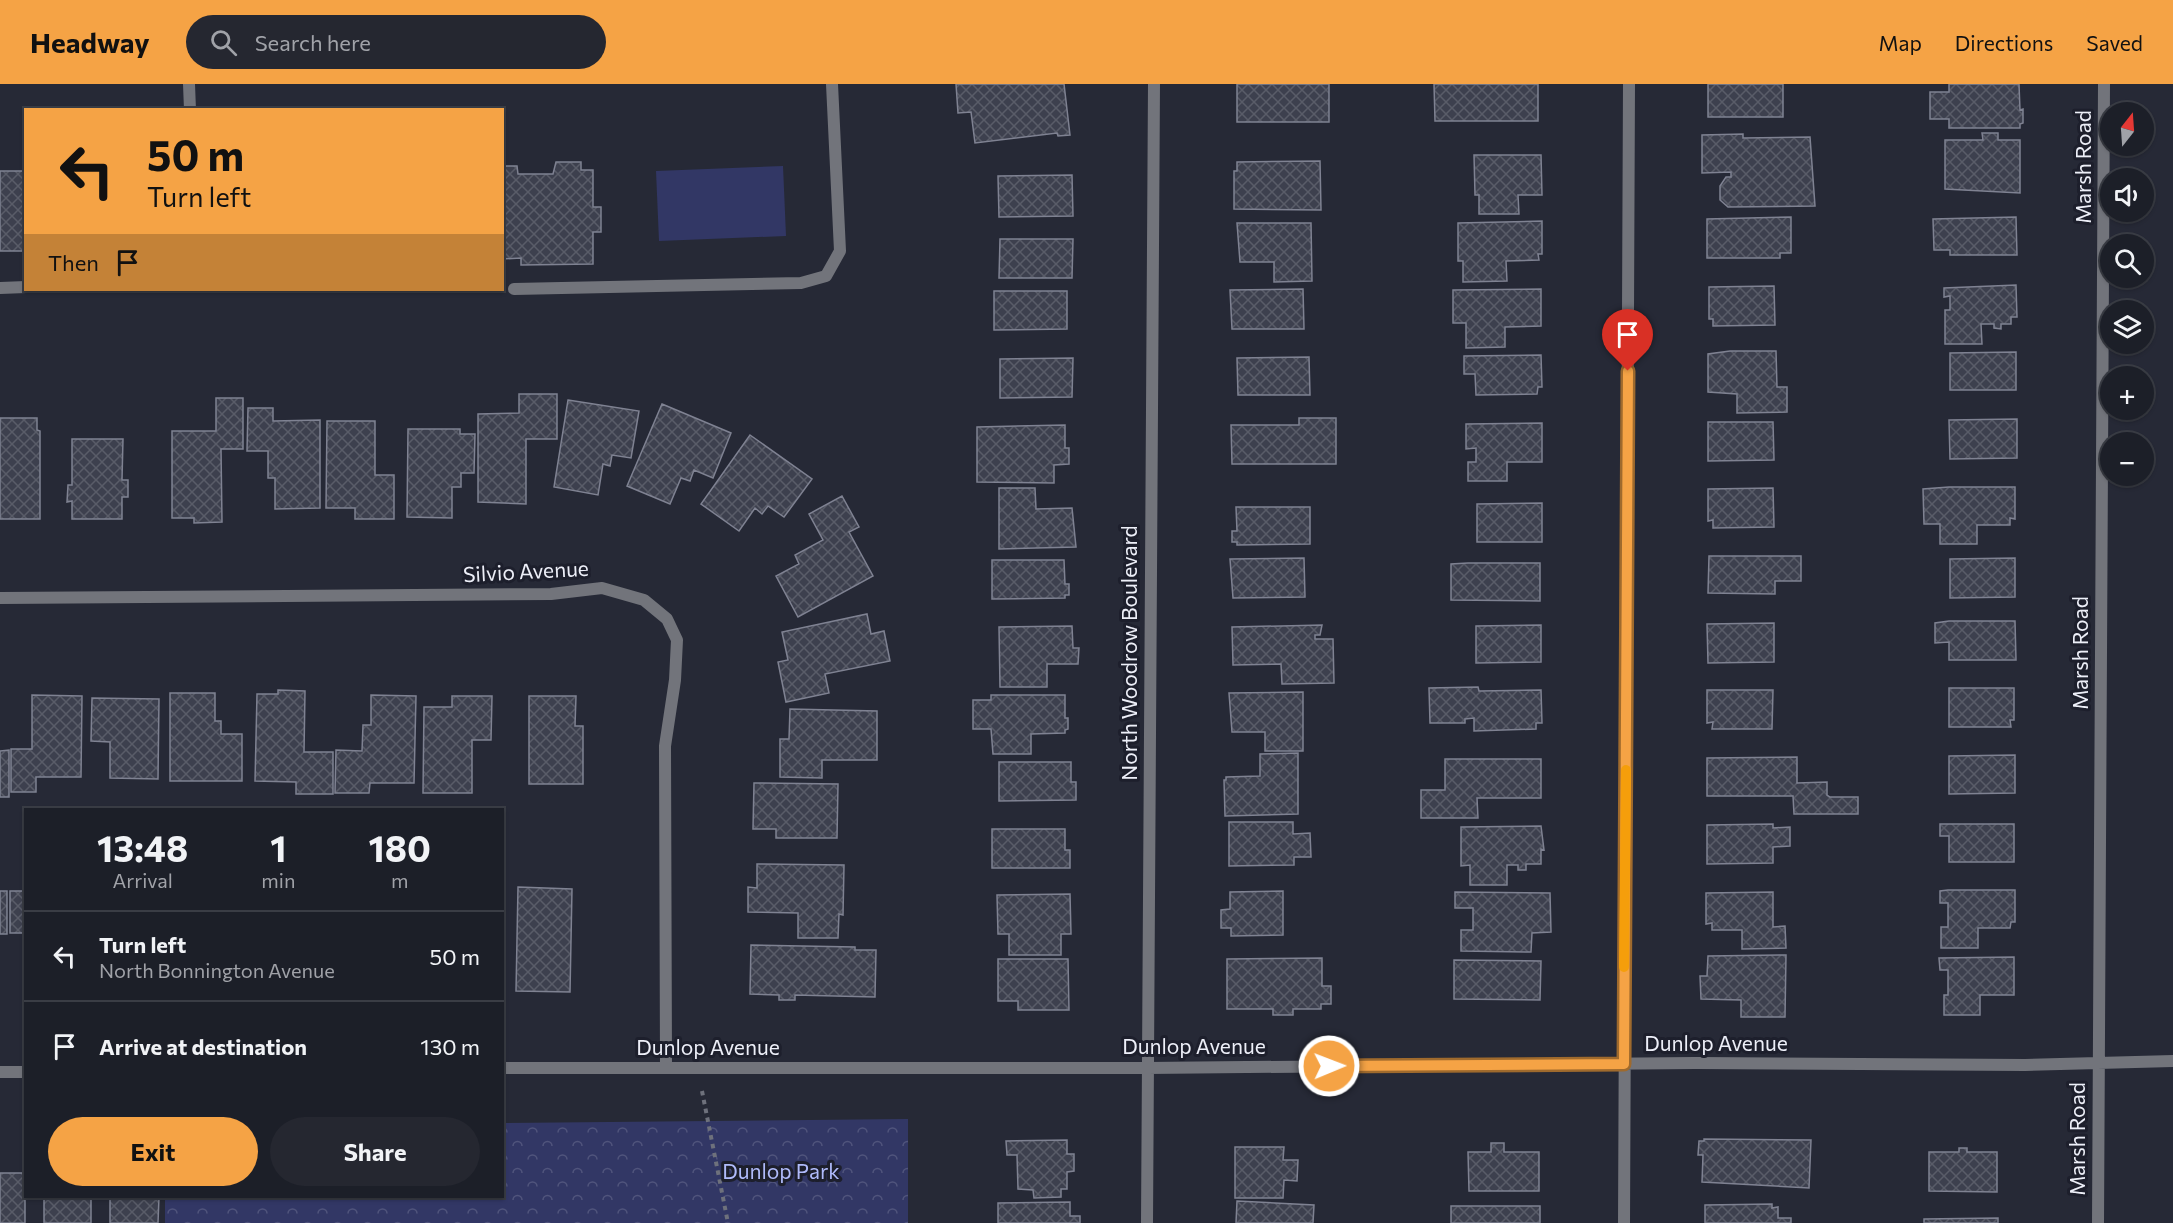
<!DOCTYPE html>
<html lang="en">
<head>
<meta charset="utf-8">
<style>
  :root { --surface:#1c1f28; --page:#252730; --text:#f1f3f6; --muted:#a0a2a8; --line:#3a3d45; --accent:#f5a345 }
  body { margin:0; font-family:Commissioner,sans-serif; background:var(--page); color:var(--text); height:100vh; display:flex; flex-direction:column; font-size:22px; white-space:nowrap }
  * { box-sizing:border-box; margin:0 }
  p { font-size:20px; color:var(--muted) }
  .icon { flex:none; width:33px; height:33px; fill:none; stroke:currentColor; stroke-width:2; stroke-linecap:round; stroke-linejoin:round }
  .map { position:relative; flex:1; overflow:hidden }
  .drawer { position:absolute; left:24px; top:724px; width:480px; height:390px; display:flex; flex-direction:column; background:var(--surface); border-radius:0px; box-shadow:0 2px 4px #0004,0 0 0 2px var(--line) }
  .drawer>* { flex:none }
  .banner { position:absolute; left:24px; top:24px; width:480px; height:183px; border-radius:0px; box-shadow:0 2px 4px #0004,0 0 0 2px var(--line); background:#f5a345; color:#111; overflow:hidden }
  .needle { width:39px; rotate:17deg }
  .tools { position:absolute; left:2100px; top:18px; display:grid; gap:12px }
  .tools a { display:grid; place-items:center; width:54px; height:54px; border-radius:50%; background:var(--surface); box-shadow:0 2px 4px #0004,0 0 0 2px var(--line); font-size:30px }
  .pin { position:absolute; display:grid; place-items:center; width:51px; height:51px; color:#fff; margin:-62px -26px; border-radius:50% 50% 50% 0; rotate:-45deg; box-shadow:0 0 6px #0007 }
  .pin .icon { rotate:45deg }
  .me { position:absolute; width:66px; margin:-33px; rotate:89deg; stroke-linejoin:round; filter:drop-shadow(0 0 4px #0008) }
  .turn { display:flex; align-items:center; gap:21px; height:126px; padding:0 24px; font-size:27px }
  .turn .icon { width:78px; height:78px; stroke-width:2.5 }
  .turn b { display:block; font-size:42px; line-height:51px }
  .then { display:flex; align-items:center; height:57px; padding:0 24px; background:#0003; gap:12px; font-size:22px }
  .eta { display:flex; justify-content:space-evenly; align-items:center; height:102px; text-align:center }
  .eta b { font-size:36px; font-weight:700; line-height:42px }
  .button { display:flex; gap:12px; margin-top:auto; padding:12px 24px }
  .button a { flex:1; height:69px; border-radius:36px; background:var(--accent); color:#111; font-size:24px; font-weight:700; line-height:69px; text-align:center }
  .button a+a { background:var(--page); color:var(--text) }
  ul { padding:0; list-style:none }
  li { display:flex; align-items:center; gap:18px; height:90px; padding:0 24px; border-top:2px solid var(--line) }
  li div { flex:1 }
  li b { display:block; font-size:22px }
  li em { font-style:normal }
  header { display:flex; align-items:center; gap:36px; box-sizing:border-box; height:84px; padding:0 30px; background:var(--accent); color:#111 }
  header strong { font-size:28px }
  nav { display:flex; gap:33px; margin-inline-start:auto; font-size:21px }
  .search { width:420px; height:54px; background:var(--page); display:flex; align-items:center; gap:15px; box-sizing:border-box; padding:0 21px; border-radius:33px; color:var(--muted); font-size:22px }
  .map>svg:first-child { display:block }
</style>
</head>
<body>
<header>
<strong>Headway</strong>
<div class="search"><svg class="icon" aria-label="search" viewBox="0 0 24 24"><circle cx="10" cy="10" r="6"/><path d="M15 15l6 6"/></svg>Search here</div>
<nav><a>Map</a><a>Directions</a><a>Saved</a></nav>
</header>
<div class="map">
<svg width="2173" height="1139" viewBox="0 0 2173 1139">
  <defs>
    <pattern id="forest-crowns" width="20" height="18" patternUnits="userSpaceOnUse" patternTransform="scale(1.5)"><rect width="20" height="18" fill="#323765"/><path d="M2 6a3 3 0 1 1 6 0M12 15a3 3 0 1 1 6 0" fill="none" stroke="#50547c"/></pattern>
    <pattern id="building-cross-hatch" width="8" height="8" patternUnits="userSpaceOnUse" patternTransform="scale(1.5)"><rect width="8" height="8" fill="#3d404e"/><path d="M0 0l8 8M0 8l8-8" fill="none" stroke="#595c68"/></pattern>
  </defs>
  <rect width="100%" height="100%" fill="#262936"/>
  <path fill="url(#forest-crowns)" d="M908,1035V1139H165V1113H502L503,1039Z"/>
  <path fill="#323765" d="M783,82L786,152L659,157L656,87Z"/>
  <path fill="url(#building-cross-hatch)" stroke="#7f8292" stroke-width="1.5" d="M956,0H1064L1070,51L1058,52L1057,49L975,59L971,28L958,29Z
    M1237,0H1329V38H1237Z
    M1434,0H1538V37H1435Z
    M1708,0H1783V33H1708Z
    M1949,0H2019L2020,26L2023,25V39L2020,40V44H1949V35H1930V8H1949Z
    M1982,49H1998V56H2020V109L1945,105V56H1983Z
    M1743,50V54L1810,53L1815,122L1728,123L1720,116V102L1726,93H1731V88L1702,89V51Z
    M1474,71H1541L1542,111H1518L1519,130H1479V111H1475Z
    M1320,77L1321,126L1234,125V87H1237V78Z
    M556,78H581V86H593V123H601V148H593V180L521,181V174L502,175V82H517L518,90H553Z
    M0,87H26V167H0Z
    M1072,91L1073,132L999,133L998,92Z
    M1791,133V169H1780V174H1707V135Z
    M2016,133L2017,171H1950V166H1934L1933,135Z
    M1542,137V170H1538L1539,176L1506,177L1507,197L1463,198V177H1458V139Z
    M1237,139H1311L1312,197L1274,198V178H1240Z
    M1000,155H1073L1072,194H999Z
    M2016,201L2017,233H2011V240H2001V245L1994,244V240H1981L1982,260H1945V226H1950V212L1944,213V204Z
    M1774,202L1775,241L1713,242V235H1709V203Z
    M1303,205L1304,245H1232L1230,206Z
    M1541,205V242L1505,243V263L1466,264V239H1453V206Z
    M994,207H1067V245L994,246Z
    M1730,267H1776L1777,303H1787V328L1737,329V310L1708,308V270Z
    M2016,268V306H1950V269Z
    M1541,271L1542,303H1538L1537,310L1476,311L1475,290H1464V272Z
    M1309,273L1310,311H1238L1237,274Z
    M1073,274L1072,313L1000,314V275Z
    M519,310H557V355H526V420L478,418V330L519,329Z
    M216,314H243V365H221L222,438L194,439V434H172V347H216Z
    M568,316L639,327L631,374L612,371L610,382L603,380L598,411L554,403Z
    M662,320L731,349L713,394L694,386L690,397L681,394L670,420L627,402Z
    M248,324H273V337L320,336V424L275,425V394H268V367H247Z
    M0,334H37V346L40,347V435H0Z
    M1299,334H1336V380H1232L1231,341H1299Z
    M2017,335V374L1950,375L1949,336Z
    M327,337H375V391H394V435H355V424H326Z
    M1708,338H1773L1774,376L1708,377Z
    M1542,339V378H1507V397H1468V378H1476V364L1466,365V340Z
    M1065,341V364H1069V380L1054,381V399L977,398V343Z
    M408,345H460V350H475L474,389H461V403H452V434L407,433Z
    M750,351L812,395L784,433L768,422L762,430L755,424L739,447L701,420Z
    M72,355H123L122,396H128V413H122V435H72V417L67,418L68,401H72Z
    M1949,403H2015V435L2010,434V441H1977V460H1940V440H1924L1923,405Z
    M999,404H1035L1036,425L1072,424L1076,463L999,465Z
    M1773,404L1774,443L1713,444V436L1708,437V405Z
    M842,412L859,443L849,448L873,492L798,533L776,492L799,480L795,471L823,456L809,430Z
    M1542,419V458H1477V420Z
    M1236,423H1310V460L1237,461V458H1232V447H1237Z
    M1709,472H1801V497H1775V510L1708,509Z
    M1304,474L1305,513L1233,514L1230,475Z
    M2015,474V513L1950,514V475Z
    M992,476H1064L1065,500H1069V511H1065V514L992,515Z
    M1468,479H1540V517L1451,516V480Z
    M867,530L871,550L884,547L890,577L825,590L829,609L786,618L778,578L788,576L782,548Z
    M1949,537H2015L2016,576H1949V558L1935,559V539Z
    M1774,539V578L1708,579L1707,540Z
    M1322,541L1320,551H1315V555H1333L1334,599L1282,600L1281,580L1233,581L1232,543Z
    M1541,541V578L1476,579V542Z
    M1072,542L1073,564H1079L1078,580H1047V603H1000L999,543Z
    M1478,603L1479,607L1541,606L1542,639H1536V645L1474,647V634L1465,635V639H1430L1429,604Z
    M1949,604H2014V636H2010L2011,643H1949Z
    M278,606L305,607L304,668H333V710H296V698L255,697L257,610H278Z
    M1707,606H1773L1772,645H1712L1713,638L1707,639Z
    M1303,608V667H1265V648H1232L1229,609Z
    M170,609H215V637H221V650H242V697H170Z
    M32,611L82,612L81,693H36V708H11V665H32Z
    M371,611L416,612L414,699H370L369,709H335L336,666L362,667L363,641H371Z
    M991,611H1065V634H1068V645L1065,646V649L1031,650V670H993L991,645H973V616H991Z
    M452,612H492L491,656H472V709H423L424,623H452Z
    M529,612H576L575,642H583V700H529Z
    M92,614L159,615L158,695L110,694V658L91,657Z
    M790,625L877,627V676H822V694L780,693V655H789Z
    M9,666V713H0V667Z
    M1298,669V730L1225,732L1224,696H1226V693L1260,692V670Z
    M2015,671V709L1949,710V672Z
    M1797,673V699L1827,698V711L1830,713H1858V730H1794L1793,712H1707V674Z
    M1445,675H1541V714H1477L1478,734H1421V706H1445Z
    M999,678H1071V698H1076V716L999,717Z
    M754,699L838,700L837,754H776V745H753Z
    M1229,738H1293V750L1310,749L1311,773H1294V781L1229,782Z
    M1773,740V744L1790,743V762L1773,763V779L1707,780V741Z
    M1940,740H2014V778H1949V752H1940Z
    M1541,742L1544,766L1541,765V780H1526V786H1518V781H1507V801H1470V781L1461,782V743Z
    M992,745H1065V766H1070V784H992Z
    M757,780L844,781L843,831L839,830L838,854H798V829L748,828V803L757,804Z
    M518,803L572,805L570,908L516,907Z
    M1948,806H2015V838H2011L2010,844H1978V864H1941V843H1948V819H1940V807Z
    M0,807H7V850H0Z
    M10,807H26V849H10Z
    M1283,807V851L1231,852V844H1221V826L1230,825V808Z
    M1455,808L1550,809L1551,848L1532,849L1531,868L1461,867V846H1473V824H1455Z
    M1773,808V843L1785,842L1786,864L1742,865V846H1712V839L1706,840V809Z
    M1070,810L1071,850H1061V871H1009V850H998L997,811Z
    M751,861L855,863V866H876L875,913L795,911V916H779V911L750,910Z
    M1786,871L1785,933H1741V916L1701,915L1700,892H1707L1708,872Z
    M2014,873V911H1980V931H1944V911H1948V886H1940L1939,874Z
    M1322,874V902H1331V920H1321V925H1293V931H1273V925H1227V875Z
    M998,875H1068L1069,926H1018V917H998Z
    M1454,876L1541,877L1540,916L1454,915Z
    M1704,1055L1811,1056L1809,1104L1702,1098L1703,1071H1698L1699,1057H1704Z
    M1067,1056V1070H1074V1087L1067,1088V1105H1061V1113L1034,1114L1033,1106L1018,1105L1017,1071H1007L1006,1057Z
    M1491,1059H1504V1068H1539V1107H1469L1468,1068H1491Z
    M1235,1063H1284L1283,1076H1298L1297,1097L1284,1096L1283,1114H1235Z
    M1959,1064H1967V1068H1997V1108L1929,1107V1068H1959Z
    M0,1089H25V1139H0Z
    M44,1113H91V1139H44Z
    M110,1113H159L158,1139H110Z
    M1237,1117L1314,1121L1313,1139H1236Z
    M1070,1118V1132H1080V1139H998V1119Z
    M1772,1120V1124L1778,1123V1134H1791V1139H1705V1121Z
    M1451,1122H1540V1139H1451Z
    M1998,1134V1139H1924V1135Z"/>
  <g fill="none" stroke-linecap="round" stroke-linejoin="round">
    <path stroke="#6e717c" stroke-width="4" stroke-dasharray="4.5 4.5" stroke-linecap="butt" d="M702,1007L728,1139"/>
    <path stroke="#72747b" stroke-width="12" d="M189,0L190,26
      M0,204L26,203
      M514,205L801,199L826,192L840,167L832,0"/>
    <path stroke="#72747b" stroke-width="12" d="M0,514L551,510L602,504L644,516L667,535L677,556L675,596L665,662L666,983
      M502,984H1147L1695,979L2025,981L2173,977
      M0,988H26
      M1147,1139L1154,0
      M1624,1139L1629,0
      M2098,1139L2104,0"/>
  </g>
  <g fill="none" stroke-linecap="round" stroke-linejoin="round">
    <defs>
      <path id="route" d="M1329,982L1624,980L1628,287"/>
    </defs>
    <use href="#route" stroke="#9f6a2d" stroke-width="15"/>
    <use href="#route" stroke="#f5a345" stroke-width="10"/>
    <path stroke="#f59e0b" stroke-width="10" d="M1624,883L1626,686"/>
  </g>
  <g text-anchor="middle" stroke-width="6" stroke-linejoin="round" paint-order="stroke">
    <g font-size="21" fill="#edeff8" stroke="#1d1f2c">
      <text transform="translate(2084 83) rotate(-90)" y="7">Marsh Road</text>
      <text transform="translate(526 488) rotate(-3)" y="7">Silvio Avenue</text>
      <text transform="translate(1130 569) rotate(-90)" y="7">North Woodrow Boulevard</text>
      <text transform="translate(2081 569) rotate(-90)" y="7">Marsh Road</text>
      <text x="1716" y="967">Dunlop Avenue</text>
      <text x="1194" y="970">Dunlop Avenue</text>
      <text x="708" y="971">Dunlop Avenue</text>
      <text transform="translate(2078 1055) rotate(-90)" y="7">Marsh Road</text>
    </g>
    <g font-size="21" fill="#b0bbfb" stroke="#1d1f2c">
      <text x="781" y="1095">Dunlop Park</text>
    </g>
  </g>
</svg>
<div class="tools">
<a><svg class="needle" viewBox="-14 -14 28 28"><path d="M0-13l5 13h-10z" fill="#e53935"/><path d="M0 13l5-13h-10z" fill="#a0a2a8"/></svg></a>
<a><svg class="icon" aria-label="sound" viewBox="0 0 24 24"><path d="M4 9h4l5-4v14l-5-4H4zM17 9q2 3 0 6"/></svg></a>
<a><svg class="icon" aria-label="search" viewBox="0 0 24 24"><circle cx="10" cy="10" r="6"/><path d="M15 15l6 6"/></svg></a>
<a><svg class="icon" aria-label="layers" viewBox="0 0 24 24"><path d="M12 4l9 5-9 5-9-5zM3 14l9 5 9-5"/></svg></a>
<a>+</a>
<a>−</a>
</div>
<div class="pin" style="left:1628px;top:287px;background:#d93025"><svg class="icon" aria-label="arrive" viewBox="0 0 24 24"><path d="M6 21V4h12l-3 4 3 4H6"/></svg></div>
<svg class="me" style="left:1329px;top:982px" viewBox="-20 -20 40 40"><circle r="17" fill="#f5a345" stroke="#fff" stroke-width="3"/><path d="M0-11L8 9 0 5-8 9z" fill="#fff"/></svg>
<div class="banner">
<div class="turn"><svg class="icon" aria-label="left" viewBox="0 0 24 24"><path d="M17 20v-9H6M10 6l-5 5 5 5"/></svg><div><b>50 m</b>Turn left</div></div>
<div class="then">Then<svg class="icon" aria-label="arrive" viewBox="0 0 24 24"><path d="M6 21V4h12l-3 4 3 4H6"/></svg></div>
</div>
<section class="drawer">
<div class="eta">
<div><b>13:48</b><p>Arrival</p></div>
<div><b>1</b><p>min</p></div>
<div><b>180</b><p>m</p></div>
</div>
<ul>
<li><svg class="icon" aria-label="left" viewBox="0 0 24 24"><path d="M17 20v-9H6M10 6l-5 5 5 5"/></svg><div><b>Turn left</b><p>North Bonnington Avenue</p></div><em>50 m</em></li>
<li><svg class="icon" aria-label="arrive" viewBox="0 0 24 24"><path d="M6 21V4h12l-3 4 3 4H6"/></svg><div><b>Arrive at destination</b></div><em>130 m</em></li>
</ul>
<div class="button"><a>Exit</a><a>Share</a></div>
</section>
</div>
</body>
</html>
